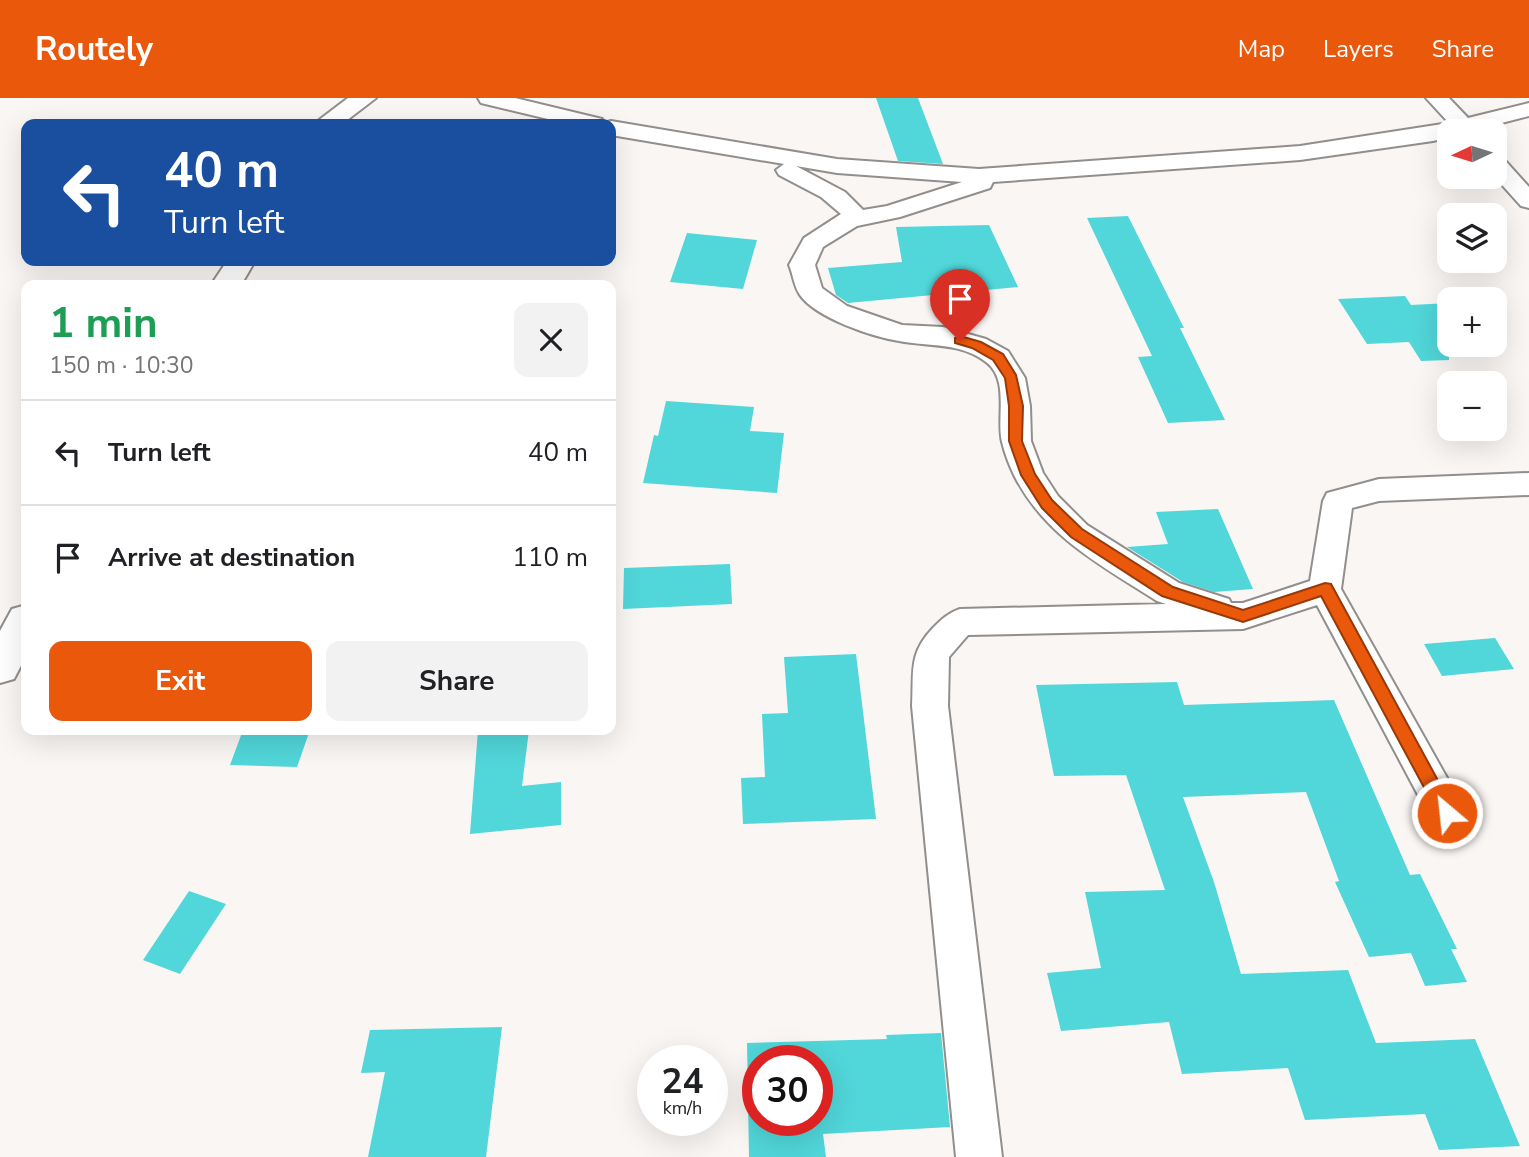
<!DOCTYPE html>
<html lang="en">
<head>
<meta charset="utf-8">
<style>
  :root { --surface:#fff; --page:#f2f2f2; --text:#202124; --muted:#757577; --line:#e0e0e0; --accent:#ea580c }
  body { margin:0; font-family:"Nunito Sans",sans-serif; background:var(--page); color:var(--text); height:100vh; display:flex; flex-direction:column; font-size:26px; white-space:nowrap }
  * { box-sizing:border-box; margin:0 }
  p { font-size:23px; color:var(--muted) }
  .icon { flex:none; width:38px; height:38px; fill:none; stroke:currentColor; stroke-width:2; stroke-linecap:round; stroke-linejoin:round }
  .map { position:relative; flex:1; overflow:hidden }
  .side { position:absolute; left:21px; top:182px; width:595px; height:455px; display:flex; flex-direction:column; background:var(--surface); border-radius:14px; box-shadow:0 7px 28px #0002 }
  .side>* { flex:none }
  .guide { position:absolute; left:21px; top:21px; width:595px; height:147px; border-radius:14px; box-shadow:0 7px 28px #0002; background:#1a4fa0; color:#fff; overflow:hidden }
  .needle { width:46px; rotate:266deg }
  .tools { position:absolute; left:1437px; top:21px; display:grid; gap:14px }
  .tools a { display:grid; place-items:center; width:70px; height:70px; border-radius:14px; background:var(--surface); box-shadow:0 7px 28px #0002; font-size:35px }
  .speed { position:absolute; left:637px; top:947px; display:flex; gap:14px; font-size:35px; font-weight:700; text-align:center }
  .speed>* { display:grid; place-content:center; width:91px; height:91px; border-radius:50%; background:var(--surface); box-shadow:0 7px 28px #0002; line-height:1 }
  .speed small { font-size:18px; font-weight:400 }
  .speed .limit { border:10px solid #d22; background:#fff; color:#111 }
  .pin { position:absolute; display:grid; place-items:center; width:60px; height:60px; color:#fff; margin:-72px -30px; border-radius:50% 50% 50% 0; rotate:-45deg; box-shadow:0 0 7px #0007 }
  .pin .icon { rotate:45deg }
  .me { position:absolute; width:77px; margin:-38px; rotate:332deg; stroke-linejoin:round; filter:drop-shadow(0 0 5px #0008) }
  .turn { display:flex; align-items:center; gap:24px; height:147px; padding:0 28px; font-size:32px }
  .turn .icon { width:91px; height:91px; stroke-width:2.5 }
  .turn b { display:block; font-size:49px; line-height:60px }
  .round { display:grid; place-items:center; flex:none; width:74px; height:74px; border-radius:14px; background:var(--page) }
  .overview { display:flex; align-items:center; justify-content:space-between; height:119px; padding:0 28px }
  h1 { font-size:42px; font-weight:700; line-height:52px; color:#1e9e55 }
  .action { display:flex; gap:14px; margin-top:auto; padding:14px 28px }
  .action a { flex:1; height:80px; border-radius:14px; background:var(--accent); color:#fff; font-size:28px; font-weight:700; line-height:80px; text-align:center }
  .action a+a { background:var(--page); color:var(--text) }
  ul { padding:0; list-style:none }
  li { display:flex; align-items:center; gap:21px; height:105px; padding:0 28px; border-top:2px solid var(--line) }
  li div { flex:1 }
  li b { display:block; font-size:26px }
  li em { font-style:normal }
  header { display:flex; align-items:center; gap:42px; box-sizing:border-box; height:98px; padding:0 35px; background:var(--accent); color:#fff }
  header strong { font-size:33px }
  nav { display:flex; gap:38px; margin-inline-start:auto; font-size:24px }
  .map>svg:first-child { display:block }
</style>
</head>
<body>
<header>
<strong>Routely</strong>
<nav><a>Map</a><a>Layers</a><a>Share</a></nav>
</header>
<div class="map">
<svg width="1529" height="1059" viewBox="0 0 1529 1059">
  <rect width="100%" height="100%" fill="#faf6f4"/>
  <path fill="#51d6d9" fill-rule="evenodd" d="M876,0H918L943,66L898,63Z
    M1128,118L1184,230H1180L1225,322L1168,325L1138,259L1152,258L1087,120Z
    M989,127L1018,189L848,205L836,197L828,170L902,164L896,129Z
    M687,135L757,142L743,191L670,184Z
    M1405,198L1411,207L1449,205V262L1421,263L1409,244L1367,246L1338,201Z
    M666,303L754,309L750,333L784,335L777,395L643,385L654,337L658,338Z
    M1218,411L1253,491L1214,494L1183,484L1127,449L1168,446L1156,414Z
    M730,466L732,506L623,511L624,470Z
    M1495,540L1514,571L1442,578L1424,546Z
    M856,556L876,721L743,726L741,680L765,679L762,616L788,615L784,559Z
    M1177,584L1184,607L1334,602L1410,777L1420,776L1457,851H1451L1467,884L1425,888L1411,855L1369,859L1335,784L1339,783L1306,694L1183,699L1214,784L1241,876L1348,872L1376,945L1475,941L1520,1048L1439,1052L1425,1016L1305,1022L1288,970L1182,976L1169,924L1061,933L1047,875L1101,870L1085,794L1165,792L1126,677L1054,678L1036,587Z
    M243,632H310L297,669L230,667Z
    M478,632H529L522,688L561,684V727L470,736Z
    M189,793L226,806L180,876L143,862Z
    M502,929L486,1059H368L385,974L361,975L370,932Z
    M941,935L950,1029L823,1036L826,1059H749L747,945L887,941L886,937ZM758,962H817V1022H758Z"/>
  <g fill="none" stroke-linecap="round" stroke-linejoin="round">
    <defs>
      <path id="minor" d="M478,0H515L602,21L604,25L611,23L837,61L979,71L1300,48L1449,25L1426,0H1449L1468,20L1529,5V18L1478,31L1479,33H1449V39L1433,43L1300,62L993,84L990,90L900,119L857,128L823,149L815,167L822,190L847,208L902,227L943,229L986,241L1008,253L1025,280L1030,308L1031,343L1043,375L1058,398L1087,427L1179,485L1229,501L1231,505H1243L1310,483L1323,403L1327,395L1379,381L1529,375V397L1379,403L1352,410L1341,491L1460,703L1466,715L1460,727L1447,732L1434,727L1317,507L1243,531L968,537L949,559L948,608L1002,1059H956L912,608C914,574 908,556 933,530C942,521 948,515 960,511L1166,506L1157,503C1102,468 1046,439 1015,379C1010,369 1005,356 1002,344C996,320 1010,282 986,264C960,244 930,249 899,243C873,239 816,220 800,197C794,189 793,176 789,167L804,140L841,116L821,99L779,77L776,72L784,66L611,37V26H569L481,5ZM796,68L837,75L962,84L887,108L863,112L845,94Z
        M1494,57L1502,59L1529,89V110L1521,108L1494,78Z"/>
      <path id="tertiary" d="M348,0H376L342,26H322L319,22Z
        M227,163H255L241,187H211Z
        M26,507V558L14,581L0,585V533L12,511Z"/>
    </defs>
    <use href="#minor" stroke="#918e8c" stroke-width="4"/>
    <use href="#tertiary" stroke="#918e8c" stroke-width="4"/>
    <use href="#minor" fill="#fff" fill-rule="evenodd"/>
    <use href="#tertiary" fill="#fff" fill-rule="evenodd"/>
  </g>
  <path fill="#ea580c" stroke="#983908" stroke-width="2" d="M960,238L981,244L1003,256L1016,277L1023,308L1022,343L1035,376L1052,402L1082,431L1173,489L1243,512L1325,485L1331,486L1453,710L1456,715L1453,721L1447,724L1441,721L1321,498L1243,524L1162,498L1071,439L1042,410L1021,377L1009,343V308L1005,280L993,262L972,250L955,245V240Z"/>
</svg>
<div class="tools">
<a><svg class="needle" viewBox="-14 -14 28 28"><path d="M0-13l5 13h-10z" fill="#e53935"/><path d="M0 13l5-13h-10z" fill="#757577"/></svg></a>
<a><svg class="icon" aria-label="layers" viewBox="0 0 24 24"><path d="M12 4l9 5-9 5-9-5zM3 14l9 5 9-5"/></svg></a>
<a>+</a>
<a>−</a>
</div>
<div class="speed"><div>24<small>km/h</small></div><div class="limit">30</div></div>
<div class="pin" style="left:960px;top:243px;background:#d93025"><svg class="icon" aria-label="arrive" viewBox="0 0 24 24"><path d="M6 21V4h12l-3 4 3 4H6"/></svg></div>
<svg class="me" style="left:1447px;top:715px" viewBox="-20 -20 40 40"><circle r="17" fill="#ea580c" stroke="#fff" stroke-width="3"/><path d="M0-11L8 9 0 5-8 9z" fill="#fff"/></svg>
<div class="guide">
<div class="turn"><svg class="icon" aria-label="left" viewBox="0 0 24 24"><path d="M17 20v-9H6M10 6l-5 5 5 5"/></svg><div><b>40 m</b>Turn left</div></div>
</div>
<section class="side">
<div class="overview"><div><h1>1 min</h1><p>150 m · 10:30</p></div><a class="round"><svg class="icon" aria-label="close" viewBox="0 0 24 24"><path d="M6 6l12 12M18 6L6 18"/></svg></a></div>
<ul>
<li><svg class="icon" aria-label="left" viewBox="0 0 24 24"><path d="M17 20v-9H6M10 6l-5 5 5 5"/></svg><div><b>Turn left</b></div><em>40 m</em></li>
<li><svg class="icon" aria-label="arrive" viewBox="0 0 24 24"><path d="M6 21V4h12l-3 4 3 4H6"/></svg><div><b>Arrive at destination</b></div><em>110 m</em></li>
</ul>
<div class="action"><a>Exit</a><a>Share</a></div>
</section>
</div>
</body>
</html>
